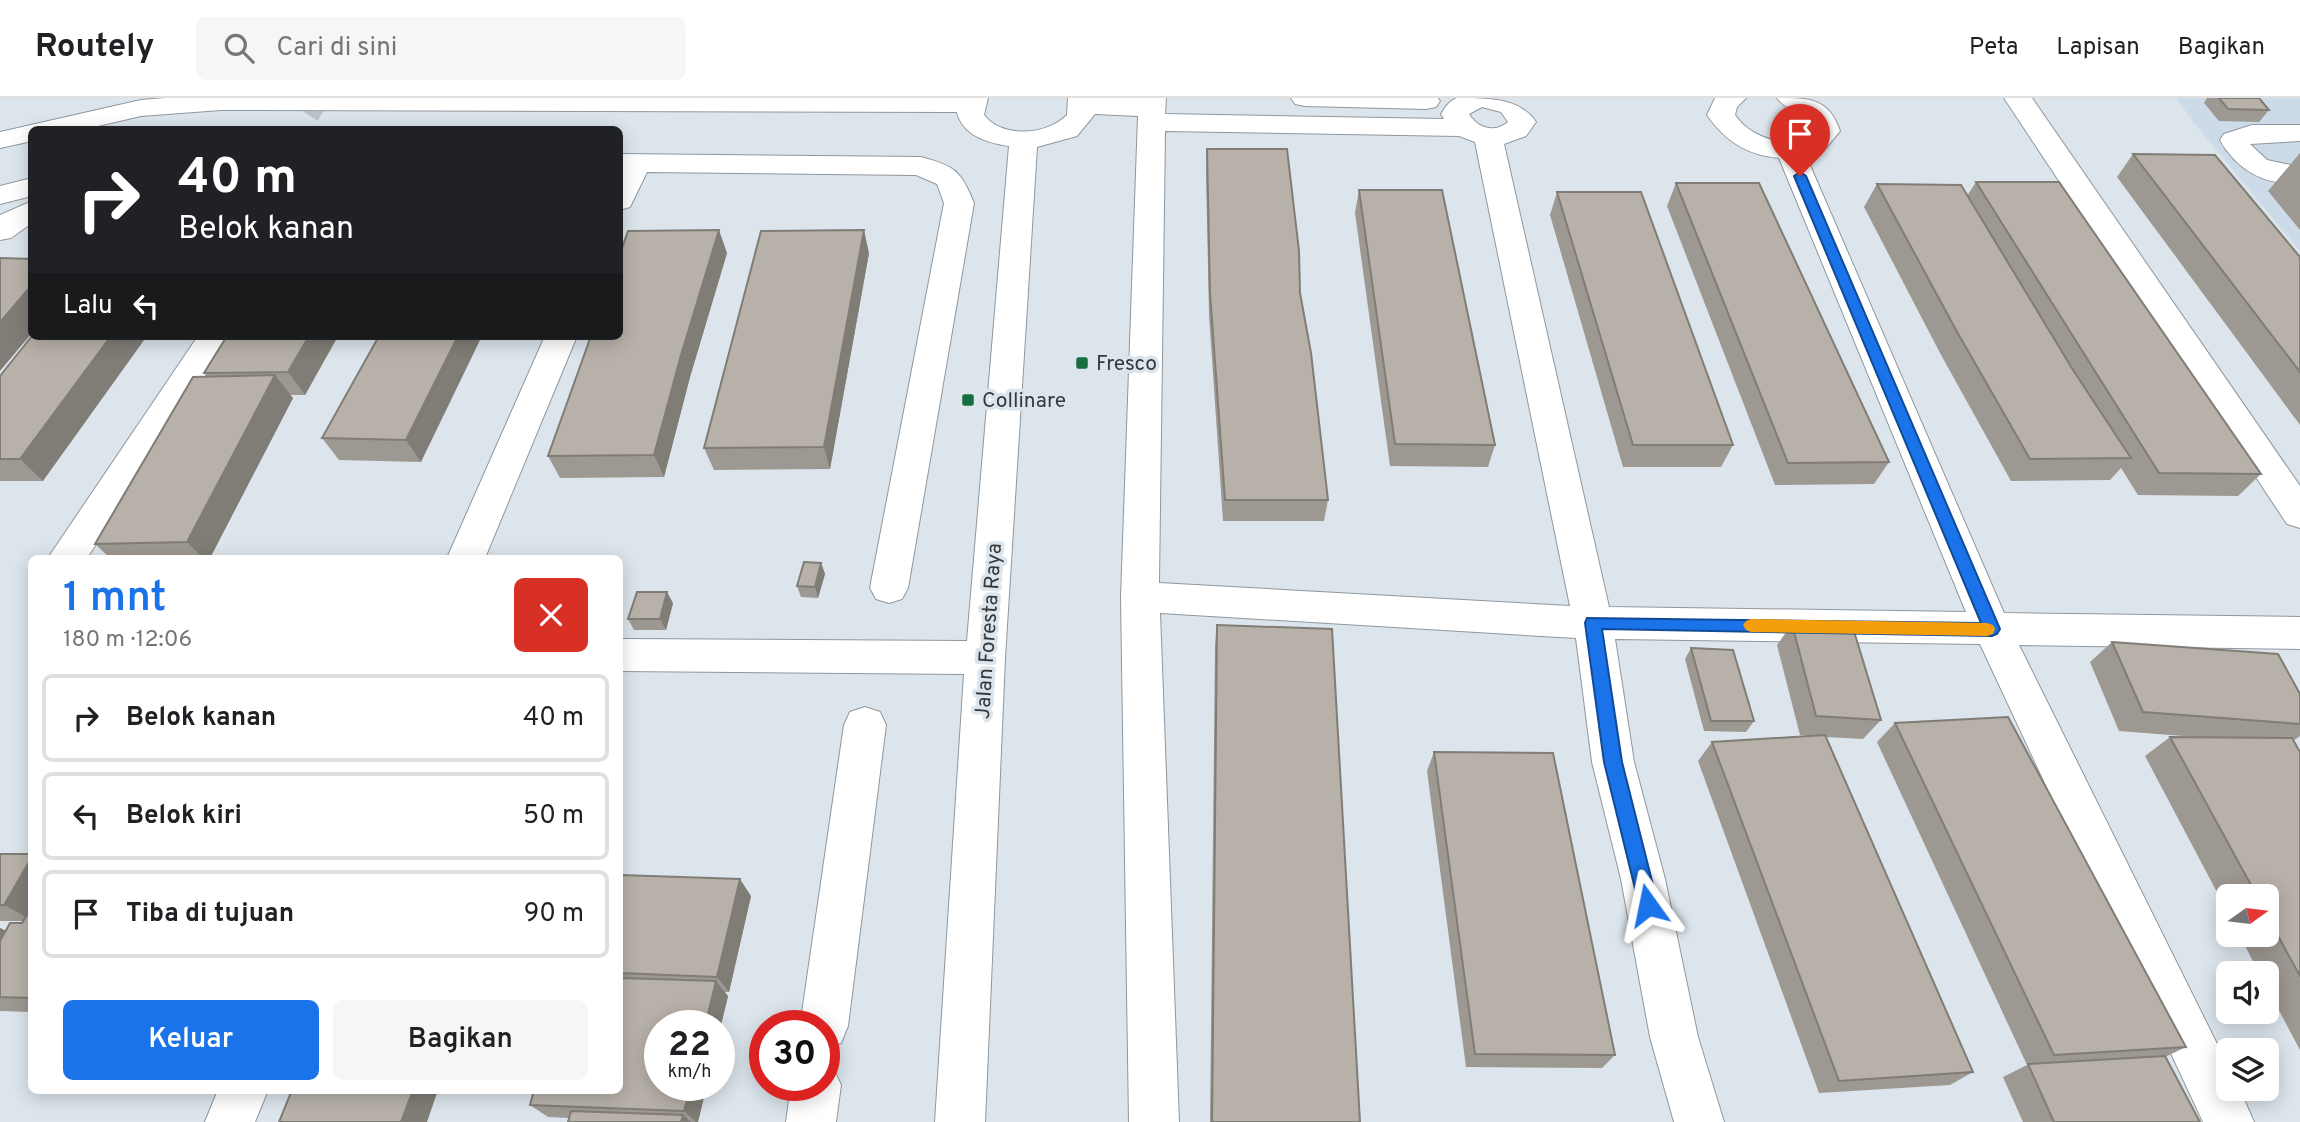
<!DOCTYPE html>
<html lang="id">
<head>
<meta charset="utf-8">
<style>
  :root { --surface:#fff; --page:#f6f6f6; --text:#202124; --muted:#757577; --line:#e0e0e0; --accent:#1a73e8 }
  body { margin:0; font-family:Overpass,sans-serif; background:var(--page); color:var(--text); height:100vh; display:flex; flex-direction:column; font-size:26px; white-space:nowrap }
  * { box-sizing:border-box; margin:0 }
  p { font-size:23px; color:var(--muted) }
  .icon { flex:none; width:38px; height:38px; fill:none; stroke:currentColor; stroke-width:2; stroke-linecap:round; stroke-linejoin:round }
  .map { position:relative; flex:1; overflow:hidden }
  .panel { position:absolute; left:28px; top:457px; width:595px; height:539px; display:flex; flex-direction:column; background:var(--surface); border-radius:10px; box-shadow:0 4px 18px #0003 }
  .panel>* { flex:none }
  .guide { position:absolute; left:28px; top:28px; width:595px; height:214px; border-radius:10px; box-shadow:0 4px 18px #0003; background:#202124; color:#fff; overflow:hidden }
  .needle { width:46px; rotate:76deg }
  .tools { position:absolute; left:2216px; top:786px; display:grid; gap:14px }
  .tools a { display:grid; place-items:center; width:63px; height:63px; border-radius:10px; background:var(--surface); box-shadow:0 4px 18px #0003; font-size:35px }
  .speed { position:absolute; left:644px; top:912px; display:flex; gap:14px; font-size:35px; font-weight:700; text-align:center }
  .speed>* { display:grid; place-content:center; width:91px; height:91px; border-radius:50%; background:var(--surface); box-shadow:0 4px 18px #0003; line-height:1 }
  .speed small { font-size:18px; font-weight:400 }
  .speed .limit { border:10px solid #d22; background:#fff; color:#111 }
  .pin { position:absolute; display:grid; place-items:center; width:60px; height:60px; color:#fff; margin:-72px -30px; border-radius:50% 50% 50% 0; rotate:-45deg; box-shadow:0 0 7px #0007 }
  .pin .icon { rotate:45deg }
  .me { position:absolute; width:77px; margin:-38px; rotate:348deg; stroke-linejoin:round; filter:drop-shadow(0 0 5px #0008) }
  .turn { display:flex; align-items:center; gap:24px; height:147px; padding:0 35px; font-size:32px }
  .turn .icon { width:91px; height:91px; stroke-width:2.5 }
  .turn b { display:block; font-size:49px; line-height:60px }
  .then { display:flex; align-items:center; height:66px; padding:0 35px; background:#0003; gap:14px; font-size:26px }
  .round { display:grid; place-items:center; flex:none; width:74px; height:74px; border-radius:10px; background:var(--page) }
  .headline { display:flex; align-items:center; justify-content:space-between; height:119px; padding:0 35px }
  h1 { font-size:42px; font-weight:600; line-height:52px; color:var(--accent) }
  .action { display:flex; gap:14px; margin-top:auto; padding:14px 35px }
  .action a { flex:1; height:80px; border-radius:10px; background:var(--accent); color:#fff; font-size:28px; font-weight:600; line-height:80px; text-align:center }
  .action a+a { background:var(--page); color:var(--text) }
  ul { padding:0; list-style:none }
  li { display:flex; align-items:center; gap:21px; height:88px; margin:0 14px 10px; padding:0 21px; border:4px solid var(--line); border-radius:10px }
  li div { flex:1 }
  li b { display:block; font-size:26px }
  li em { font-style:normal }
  header { display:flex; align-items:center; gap:42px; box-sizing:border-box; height:98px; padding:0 35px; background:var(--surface); border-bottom:2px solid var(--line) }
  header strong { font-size:33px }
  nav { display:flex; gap:38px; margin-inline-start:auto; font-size:24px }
  .search { width:490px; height:63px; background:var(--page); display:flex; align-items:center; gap:18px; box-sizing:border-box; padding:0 24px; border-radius:10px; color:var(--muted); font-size:26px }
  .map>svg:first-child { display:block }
</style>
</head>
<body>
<header>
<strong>Routely</strong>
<div class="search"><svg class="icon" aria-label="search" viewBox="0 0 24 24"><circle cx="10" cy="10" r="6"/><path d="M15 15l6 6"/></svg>Cari di sini</div>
<nav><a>Peta</a><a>Lapisan</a><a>Bagikan</a></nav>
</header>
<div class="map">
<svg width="2300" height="1024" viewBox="0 0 2300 1024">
  <rect width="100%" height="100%" fill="#dce5ec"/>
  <path fill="#ccdbe7" d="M2176,0H2300V153L2195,26Z"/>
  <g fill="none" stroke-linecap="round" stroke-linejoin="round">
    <path stroke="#bbc3c9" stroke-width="32" stroke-dasharray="32 16" stroke-linecap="butt" d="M304,14L313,0"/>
    <defs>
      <path id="minor" d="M165,0H988L984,17C1003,41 1047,37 1067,17L1068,0H1166L1165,16L1444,21L1441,16C1446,8 1449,3 1457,0C1489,0 1520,0 1536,24L1526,38L1504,46L1609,509L1966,514L1779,60C1747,57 1725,43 1707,17L1715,0H1746L1737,9L1735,17C1748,36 1773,46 1796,43L1812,32C1806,13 1787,14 1777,0C1809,0 1829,0 1840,33L1826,50L1806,58L2004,515L2300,519V551L2019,547L2228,968V990H2239L2254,1024H2203L1980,546L1615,541L1634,664L1665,781L1698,939L1724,1024H1674L1650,939L1621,781L1592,664L1576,540L1160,515L1179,1024H1129L1121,499L1138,18L1095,16L1077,38L1037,49L1005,560L985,1024H935L964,576L620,573V541L967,543L1009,48C987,45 962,37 957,14L221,12L141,18L81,32H32V43L0,50V34L141,2ZM1482,9L1501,14L1508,24C1495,35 1478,31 1469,16ZM1165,33L1459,38L1475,44L1570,508L1159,485Z
        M1291,0H1438L1440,3L1436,9L1426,11L1305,8L1295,6Z
        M2004,0H2032L2300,388V430L2287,426Z
        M2252,27H2300V43L2250,46L2267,62L2300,69V83C2267,91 2235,70 2220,42L2224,36Z
        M620,56L921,59C955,68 961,73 974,105L908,490L902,501L889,505L876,501L870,490L944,105L937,86L916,77L647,74L630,109L620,112Z
        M32,80V98L0,106V88Z
        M32,103V125L11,140L0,142V117Z
        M198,238H231L87,460H48Z
        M545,238H577L485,460H447Z
        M865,609L880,614L886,627L848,928L841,945L824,952V928H800L844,627L850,614Z
        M824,966L833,970L841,987L836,1024H786L791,987H824Z
        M218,992H268L255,1024H205Z"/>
    </defs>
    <use href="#minor" stroke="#8f979e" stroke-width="2"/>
    <use href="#minor" fill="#fff" fill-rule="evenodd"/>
  </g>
  <path fill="#9d9891" d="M2207,0H2259L2269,12L2259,24L2219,23L2204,5Z
    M1207,51L1300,195L1328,402L1324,423H1223L1209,217L1206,74Z
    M2300,55V132L2268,93Z
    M2133,56L2300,159V327L2117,79Z
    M1976,84L2261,376L2238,398L2138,397L2121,370L2110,382L2011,383L1940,255L1864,109L1877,86L1967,98Z
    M1676,85L1889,364L1874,386L1775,387L1667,108Z
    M1359,92L1495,347L1488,369L1390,368L1355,115Z
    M1557,94L1733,347L1721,369H1623L1550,117Z
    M727,155L690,279L664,379L560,380L548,358Z
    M869,155L830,371L714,372L704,350Z
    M227,238H338L305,297H290L293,300L210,460H110L95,446L207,279L204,275Z
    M379,238L421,364L339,362L322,340Z
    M0,278L43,383H0Z
    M821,465L825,476L818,500L801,499L797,488Z
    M673,505L666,532H634L628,521Z
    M1792,526L1881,622L1863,641L1826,639L1973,974L1950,987L1819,995L1698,663L1712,644L1809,638L1800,637L1777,547Z
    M1217,527L1360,1024H1210L1215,547Z
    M2112,544L2300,596V638L2293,643L2300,654V952L2266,888V875H2259L2239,836H2266V798H2228V815L2145,658L2170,639H2196L2119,633L2090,564Z
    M1691,550L1754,623L1746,634L1704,633L1685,561Z
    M1895,625L2186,949L2165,959L2200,1024H2023L2003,979L2027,967L1877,644Z
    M1434,654L1615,957L1602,970L1466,969L1427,673Z
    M0,756H32V914L0,913V830L6,833L22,825L23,823H0Z
    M620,777L751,798L729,894H724L728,898L698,1024H568L569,1020L548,1019L530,1007L620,992Z"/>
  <path fill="#807c76" d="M719,132L727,155L690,279L664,379L654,357L681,257Z
    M864,132L869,155L830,371L824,349Z
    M32,187V235L0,273V224Z
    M111,238H147L43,383L20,361Z
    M309,238H338L305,297L288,274Z
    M458,238H482L421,364L406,342Z
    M275,277L293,300L210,460H203L187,444Z
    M821,465L825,476L818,500L815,489Z
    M667,494L673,505L666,532L660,521Z
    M32,759V822L4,807Z
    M740,781L751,798L729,894L717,879Z
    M0,830L22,841L0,880Z
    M716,883L728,898L719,935V928H705Z
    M691,987H707L698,1024H696L684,1013Z
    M413,992H438L427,1024H401Z
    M683,1017L691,1024H681Z"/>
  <path fill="#b7b1a9" stroke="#807c76" stroke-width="2" d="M2219,0H2259L2269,12L2228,11Z
    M1207,51H1287L1299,153L1300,195L1311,255L1328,402H1225L1210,195Z
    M2133,56L2215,57L2300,159V274Z
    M1976,84H2059L2261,376L2159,375Z
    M1676,85H1759L1889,364L1788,365Z
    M1877,86L1961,87L2073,272L2131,360L2030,361L1956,232Z
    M1359,92H1442L1495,347L1395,346Z
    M1557,94H1641L1733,347H1633Z
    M719,132L681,257L654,357L548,358L591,238H620V156L628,133Z
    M864,132L824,349L704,350L761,133Z
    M0,160L32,161V187L0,224Z
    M32,238H111L20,361H0V278Z
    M227,238H309L288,274L204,275Z
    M379,238H458L406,342L322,340Z
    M275,277L187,444L95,446L193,279Z
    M804,464L821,465L815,489L797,488Z
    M637,494H667L660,521H628Z
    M1792,526L1853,530L1881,622L1816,618Z
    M1217,527L1332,531L1360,1024H1212Z
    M2112,544L2278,556L2300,596V626L2143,614Z
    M1691,550L1733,552L1754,623H1711Z
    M2008,619L2186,949L2054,957L1895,625Z
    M1825,637L1973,974L1839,983L1712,644Z
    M2170,639L2292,640L2300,654V878L2266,816V798H2257Z
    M1434,654L1553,655L1615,957L1475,956Z
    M0,756H32V759L4,807H0Z
    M620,777L740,781L717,879L620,875Z
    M32,809V900L0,899V843L10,825H22Z
    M620,880L716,883L705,928H660V987H691L684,1013L530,1007L534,992H620Z
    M2165,958L2200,1024H2054L2028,966Z
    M292,992H413L401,1024H279Z
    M571,1013L683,1017L681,1024H568Z"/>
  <path fill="#1a73e8" stroke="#114b97" stroke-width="2" d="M1800,74L1806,78L2000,531L1997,536L1992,538L1602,531L1622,664L1658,807L1655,814L1648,816L1642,814L1639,807L1604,664L1585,525L1587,520L1981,525L1794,78Z"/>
  <path fill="#f59e0b" d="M1751,521L1987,525L1993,527L1995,531L1993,536L1987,538L1751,534L1746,532L1743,527L1746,523Z"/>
  <g fill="#176d40" stroke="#dce5ec" stroke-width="2.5">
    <rect x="1075" y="258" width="14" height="14" rx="3.5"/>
    <rect x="961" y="295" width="14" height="14" rx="3.5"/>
  </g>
  <g text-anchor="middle" stroke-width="7" stroke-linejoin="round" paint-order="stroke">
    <g font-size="21" fill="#36393c" stroke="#dce5ec" text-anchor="start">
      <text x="1096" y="272">Fresco</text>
      <text x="982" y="309">Collinare</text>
    </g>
    <g font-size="21" fill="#36393c" stroke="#dce5ec">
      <text transform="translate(988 533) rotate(-86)" y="7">Jalan Foresta Raya</text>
    </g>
  </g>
</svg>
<div class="tools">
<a><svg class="needle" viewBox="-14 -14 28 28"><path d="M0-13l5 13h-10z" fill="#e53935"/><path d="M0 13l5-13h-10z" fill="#757577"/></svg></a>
<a><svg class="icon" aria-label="sound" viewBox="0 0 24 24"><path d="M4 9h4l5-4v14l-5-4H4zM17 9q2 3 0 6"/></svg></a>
<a><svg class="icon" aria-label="layers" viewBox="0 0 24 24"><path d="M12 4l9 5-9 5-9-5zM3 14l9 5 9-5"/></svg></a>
</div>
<div class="speed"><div>22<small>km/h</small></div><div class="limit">30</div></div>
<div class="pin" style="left:1800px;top:78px;background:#d93025"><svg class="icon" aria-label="arrive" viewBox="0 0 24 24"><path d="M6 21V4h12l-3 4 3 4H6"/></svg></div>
<svg class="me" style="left:1648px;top:807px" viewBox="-20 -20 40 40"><path d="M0-17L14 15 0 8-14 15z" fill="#1a73e8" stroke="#fff" stroke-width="4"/></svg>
<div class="guide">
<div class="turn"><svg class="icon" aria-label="right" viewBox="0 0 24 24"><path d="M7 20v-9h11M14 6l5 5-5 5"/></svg><div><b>40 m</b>Belok kanan</div></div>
<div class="then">Lalu<svg class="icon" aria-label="left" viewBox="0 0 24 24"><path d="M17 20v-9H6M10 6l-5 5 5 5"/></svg></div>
</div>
<section class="panel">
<div class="headline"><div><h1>1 mnt</h1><p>180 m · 12:06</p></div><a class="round" style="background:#d93025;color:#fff"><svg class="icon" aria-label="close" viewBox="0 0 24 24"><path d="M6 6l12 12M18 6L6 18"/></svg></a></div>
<ul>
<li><svg class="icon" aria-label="right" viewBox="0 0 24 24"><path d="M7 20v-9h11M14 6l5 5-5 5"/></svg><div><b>Belok kanan</b></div><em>40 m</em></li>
<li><svg class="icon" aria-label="left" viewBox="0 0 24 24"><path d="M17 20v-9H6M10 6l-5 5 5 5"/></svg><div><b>Belok kiri</b></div><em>50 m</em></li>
<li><svg class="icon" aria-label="arrive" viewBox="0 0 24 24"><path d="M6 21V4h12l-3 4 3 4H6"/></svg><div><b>Tiba di tujuan</b></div><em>90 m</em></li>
</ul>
<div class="action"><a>Keluar</a><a>Bagikan</a></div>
</section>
</div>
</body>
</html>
